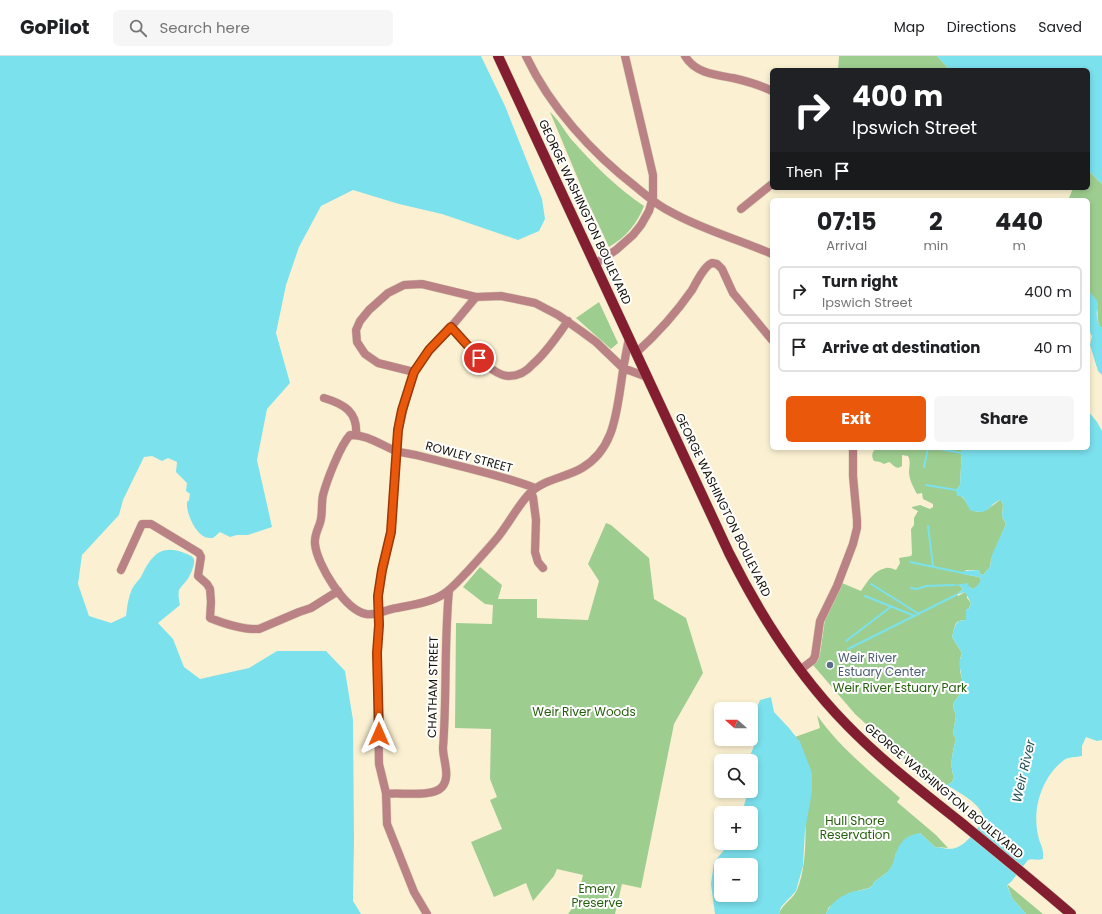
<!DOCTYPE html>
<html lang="en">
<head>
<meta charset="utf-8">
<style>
  :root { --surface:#fff; --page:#f6f6f6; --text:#202124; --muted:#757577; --line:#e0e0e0; --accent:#ea580c }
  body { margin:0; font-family:Poppins,sans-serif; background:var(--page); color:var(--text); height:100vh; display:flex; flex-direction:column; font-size:15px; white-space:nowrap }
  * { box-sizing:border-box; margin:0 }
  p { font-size:13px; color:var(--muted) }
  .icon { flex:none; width:22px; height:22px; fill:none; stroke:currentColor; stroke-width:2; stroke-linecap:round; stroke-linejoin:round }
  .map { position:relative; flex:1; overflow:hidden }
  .sheet { position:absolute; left:770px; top:142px; width:320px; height:252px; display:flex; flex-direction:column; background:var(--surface); border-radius:6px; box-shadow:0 2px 6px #0003 }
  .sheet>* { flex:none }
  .hud { position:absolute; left:770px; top:12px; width:320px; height:122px; border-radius:6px; box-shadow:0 2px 6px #0003; background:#202124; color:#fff; overflow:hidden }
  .needle { width:26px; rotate:291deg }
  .fabs { position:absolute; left:714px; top:646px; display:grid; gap:8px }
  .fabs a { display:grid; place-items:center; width:44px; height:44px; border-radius:6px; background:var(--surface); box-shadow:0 2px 6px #0003; font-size:20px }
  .pin { position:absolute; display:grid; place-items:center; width:34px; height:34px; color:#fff; margin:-17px; border:2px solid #fff; border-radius:50%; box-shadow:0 1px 4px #0007 }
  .me { position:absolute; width:44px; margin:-22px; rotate:0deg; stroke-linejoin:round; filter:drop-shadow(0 0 3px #0008) }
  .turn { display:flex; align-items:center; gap:14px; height:84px; padding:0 16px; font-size:18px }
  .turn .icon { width:52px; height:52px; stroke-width:2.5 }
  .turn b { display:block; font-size:28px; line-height:34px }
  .then { display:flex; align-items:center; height:38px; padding:0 16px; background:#0003; gap:8px; font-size:15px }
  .eta { display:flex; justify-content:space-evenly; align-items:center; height:68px; text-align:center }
  .eta b { font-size:24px; font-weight:700; line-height:28px }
  .action { display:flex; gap:8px; margin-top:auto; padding:8px 16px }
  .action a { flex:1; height:46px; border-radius:6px; background:var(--accent); color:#fff; font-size:16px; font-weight:700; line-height:46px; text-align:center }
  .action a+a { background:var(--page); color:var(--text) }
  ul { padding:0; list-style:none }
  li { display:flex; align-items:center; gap:12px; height:50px; margin:0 8px 6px; padding:0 8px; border:2px solid var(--line); border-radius:6px }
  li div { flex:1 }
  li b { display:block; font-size:15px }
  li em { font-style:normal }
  header { display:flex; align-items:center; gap:24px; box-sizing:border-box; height:56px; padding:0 20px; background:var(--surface); border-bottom:1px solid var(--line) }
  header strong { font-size:19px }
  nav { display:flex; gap:22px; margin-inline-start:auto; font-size:14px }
  .search { width:280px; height:36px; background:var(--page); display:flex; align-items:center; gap:10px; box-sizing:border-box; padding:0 14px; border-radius:6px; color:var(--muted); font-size:15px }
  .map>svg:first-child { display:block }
</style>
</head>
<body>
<header>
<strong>GoPilot</strong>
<div class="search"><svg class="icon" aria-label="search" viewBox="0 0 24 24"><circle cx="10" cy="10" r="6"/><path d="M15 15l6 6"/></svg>Search here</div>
<nav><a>Map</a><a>Directions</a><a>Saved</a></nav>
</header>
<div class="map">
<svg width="1102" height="858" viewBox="0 0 1102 858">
  <rect width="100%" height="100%" fill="#fbf1d2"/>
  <path fill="#9ecd90" d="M839,0H937L950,14H838Z
    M550,56C558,63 564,74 571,83C593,108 617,132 644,150C637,168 626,181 609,191L586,142Z
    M1088,114L1102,128V271H1100C1097,264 1098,259 1097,251C1097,248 1095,244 1094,241L1092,240L1088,234V144H1067L1069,142L1073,132H1088Z
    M599,246L618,287L611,293L576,262Z
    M876,392H962L960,429L956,434C958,438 962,440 964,443C976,464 984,456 1000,444H1001L1003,449L1002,460L1006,468L991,504L990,511L983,519L980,518L979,514H966L963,518L979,521L981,523C980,528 978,531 973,533L969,531L956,529L960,530L963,533L957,538L958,540L965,536L967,537V542L971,547L969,552L966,554V564C964,565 962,564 959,565C954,566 954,576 952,581L962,597L960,603V615L962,623L961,635L958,641L954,646L953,651L956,659L953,678L956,683C953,694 949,710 954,721L952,726L947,729L929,718L926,723L855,658L813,609L818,604L820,598L825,563L842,527L861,535C867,526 874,514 886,512C889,511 893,513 896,514L900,507L899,502L911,500L912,498L911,473L914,469V462L918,455L912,452V451L920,449L930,453L933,451V448L923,443L922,437L917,438C914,432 909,424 909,416C909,410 911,406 908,400L902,399V410C896,415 893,408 889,406L884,408L880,406L874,405C871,400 872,396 876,392Z
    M606,467L611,469L649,502L654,543L686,562L703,617L674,668L641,832L622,828L615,858H568L576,847L583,819L557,813L554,820L533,845L526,827L494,841L471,786L502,773L490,744L497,741L490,723L491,673L455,672L456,567L492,568L493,549L485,548L463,531L480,511L502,529L498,543H537V562L588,564L599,525L588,508Z
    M817,659C839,691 871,716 900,742L897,746L936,779L948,792L938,791L936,792L920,777L896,797L893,809L889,815L874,826L873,829L869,832L849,837L829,851L826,858H779C782,848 793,843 797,834C813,796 802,727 800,686L795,681L820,672Z
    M1007,828L1043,858H1026L1012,842Z"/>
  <path fill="#7be1ed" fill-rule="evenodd" d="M0,0H481L505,50L542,143L545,163L539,175L518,184L442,158L399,148L353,134L321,150L299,191L286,229L276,277L290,327L267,353L257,404L272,471L248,479H237L230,481L220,476L213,482C210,482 206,482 203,480C194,474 186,457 187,446L189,444L190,438L186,435L187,427L176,416L177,406L168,402L162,405L152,400L144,401L123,444L119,459L82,499L78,528L89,560L111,567L126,560C127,551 128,542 132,533C134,529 138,525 141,521C150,502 159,488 182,496C186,498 193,499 194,504C195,509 190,520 187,524C185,527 181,530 179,534C178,539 179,544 180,549L158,567L173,583L184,611L200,623L249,612L277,595H326L345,615L353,664L354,783L353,845L361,858H0Z
    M937,0H1102V128L1088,114V14H950Z
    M1088,234C1091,239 1097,242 1098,248C1098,252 1097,250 1097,254C1096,260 1098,266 1100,271H1102V319L1098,315L1090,289L1092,280C1089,277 1091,272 1088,268Z
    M1088,355L1097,366L1102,375V684L1097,685L1086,681L1082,690V700C1077,701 1068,701 1064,704C1042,721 1032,752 1038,779C1040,790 1044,790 1043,803C1037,805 1033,802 1028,804L1011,826L1007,829L1012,842L1026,858H826C830,848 839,841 849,837C857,833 871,836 874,826C880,821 889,817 892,809C894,806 894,801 896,797C901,784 907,779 920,777L936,792L938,791C943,792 950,794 955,792C965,790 979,772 984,762C979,746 961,738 947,729L952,726L954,721C949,710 953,694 956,683L953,678L956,659L953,651L954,646L958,641L961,635L962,623L959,607L962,597L952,581C954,574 954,569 959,565L966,564V554L969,552L971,547L965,536L956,539L963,533L960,530L954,529L968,527L969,531L973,533L978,529L981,523L979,521L962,518L964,515L979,514L980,518L983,519L990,511L992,499L1006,468L1002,460L1003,449L1001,444C988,447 991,461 970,454L963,441L957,440L956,434L960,429L962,392H1088Z
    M771,641L774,656L789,672L800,686L812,717V736L805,774L803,810L796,835L781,851L779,858H715L711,828L714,806L730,787H751V757H742L748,735H751V705H748L757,682L753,662L760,644ZM721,809H751V839H721Z"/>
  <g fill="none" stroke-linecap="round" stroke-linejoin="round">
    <path stroke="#7be1ed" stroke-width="2" d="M934,392L961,397
      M924,411L928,392
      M926,429L956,434
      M928,470L933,510
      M910,506L963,517
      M871,528L919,558
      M911,532L917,533L926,530L954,529
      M865,540L915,560
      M846,585L892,550
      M848,593L956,539"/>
    <defs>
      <path id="minor" d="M526,0C550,51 592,97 636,131C647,140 658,150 671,156C703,174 738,183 772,198
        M685,0C695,17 715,19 733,22C746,25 760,29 772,35
        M741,153L772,128
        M595,208L616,194L633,179L641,169L649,155L653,141V119L625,0
        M451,271C463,285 490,320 509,320C518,320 527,315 533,308C547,296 557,280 568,265
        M636,297C657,278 676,257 692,234C696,227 704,210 712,207L717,208L722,213L733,237L772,284
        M414,316L378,307L365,298L357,286L356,274L360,265L369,254L388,237L404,229L422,228L476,241L501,240L535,247L558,259L581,275L596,286L623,312L647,321
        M324,342C344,348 358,356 356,379
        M535,432C498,418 458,410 420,400C412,398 403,397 396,395C381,389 366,378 350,379C340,390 327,424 323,439C321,448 323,458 320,467C318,473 314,480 315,488C317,509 345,554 366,558C376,560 387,553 397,552C411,549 429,547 442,539C452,533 459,524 467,516C478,504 488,493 498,481C509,467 517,451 529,438C543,423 565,422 582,412C613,394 616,360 621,328C623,313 626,297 629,282
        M531,436L533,441L536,464L535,496L538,506L543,512
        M121,514L142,468H151L199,497L201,501L198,520L207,528L210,533L211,546L210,562C225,568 243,574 259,573L299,556L311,552L338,535
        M800,614L813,604L815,600L820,565L837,530L853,488L857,472V464L853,420V392
        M386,738C400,736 432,742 442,731C451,721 443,704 443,692C447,640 444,587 449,534
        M427,858L414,836L387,768L386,737L379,708L377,597L379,569L378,540L382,514L391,476L398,374L410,328L414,316L429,294L451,271L476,241"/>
      <path id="primary" d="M498,0L729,497C760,559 798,619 847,669C881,704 921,735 959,765C997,796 1034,826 1071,858"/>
    </defs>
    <use href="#minor" stroke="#d6cdb1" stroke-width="9"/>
    <use href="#primary" stroke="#d6cdb1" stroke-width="11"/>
    <use href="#minor" stroke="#bb8285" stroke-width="8"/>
    <use href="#primary" stroke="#821e30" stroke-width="10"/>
  </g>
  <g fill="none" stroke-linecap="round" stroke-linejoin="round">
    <defs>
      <path id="route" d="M379,678L377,597L379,569L378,540L382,514L391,476L398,374L402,354L414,316L429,294L451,271L479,302"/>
    </defs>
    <use href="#route" stroke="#983908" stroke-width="10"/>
    <use href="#route" stroke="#ea580c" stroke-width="7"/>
  </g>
  <circle fill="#5c6f8a" stroke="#fff" stroke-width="1.5" cx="830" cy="609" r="4"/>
  <g text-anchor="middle" stroke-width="4" stroke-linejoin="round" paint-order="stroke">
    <g font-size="12" fill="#120f05" stroke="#fff">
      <text transform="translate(585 156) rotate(65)" y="4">GEORGE WASHINGTON BOULEVARD</text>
      <text transform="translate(469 401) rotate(15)" y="4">ROWLEY STREET</text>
      <text transform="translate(723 449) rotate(64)" y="4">GEORGE WASHINGTON BOULEVARD</text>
      <text transform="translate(433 631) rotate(-89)" y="4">CHATHAM STREET</text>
      <text transform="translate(944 735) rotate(40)" y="4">GEORGE WASHINGTON BOULEVARD</text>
    </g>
    <g font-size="12" fill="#4e5e75" stroke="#fff" text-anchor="start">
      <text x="838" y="606">Weir River<tspan x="838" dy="14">Estuary Center</tspan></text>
    </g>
    <g font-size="12" fill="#255f0b" stroke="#fff">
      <text x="900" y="636">Weir River Estuary Park</text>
      <text x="584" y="660">Weir River Woods</text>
      <text x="855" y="769">Hull Shore<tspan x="855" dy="14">Reservation</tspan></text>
      <text x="597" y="837">Emery<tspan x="597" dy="14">Preserve</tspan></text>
    </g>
    <g font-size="13" font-style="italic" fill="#255358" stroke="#fff">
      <text transform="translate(1023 715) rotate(-77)" y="5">Weir River</text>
    </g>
  </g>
</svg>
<div class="fabs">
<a><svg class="needle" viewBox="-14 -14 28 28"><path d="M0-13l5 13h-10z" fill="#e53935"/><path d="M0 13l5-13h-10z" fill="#757577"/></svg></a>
<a><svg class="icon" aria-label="search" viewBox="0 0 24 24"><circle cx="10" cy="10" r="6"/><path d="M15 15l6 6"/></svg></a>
<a>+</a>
<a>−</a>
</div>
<div class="pin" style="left:479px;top:302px;background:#d93025"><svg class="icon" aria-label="arrive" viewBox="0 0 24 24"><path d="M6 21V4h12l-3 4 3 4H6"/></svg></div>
<svg class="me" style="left:379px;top:678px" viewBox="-20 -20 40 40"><path d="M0-17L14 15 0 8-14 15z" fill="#ea580c" stroke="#fff" stroke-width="4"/></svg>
<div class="hud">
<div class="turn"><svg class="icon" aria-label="right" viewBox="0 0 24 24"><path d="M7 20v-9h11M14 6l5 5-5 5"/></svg><div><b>400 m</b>Ipswich Street</div></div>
<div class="then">Then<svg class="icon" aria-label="arrive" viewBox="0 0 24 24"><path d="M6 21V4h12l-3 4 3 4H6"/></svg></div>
</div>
<section class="sheet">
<div class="eta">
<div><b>07:15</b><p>Arrival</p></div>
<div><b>2</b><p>min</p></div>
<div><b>440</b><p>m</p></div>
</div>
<ul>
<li><svg class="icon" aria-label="right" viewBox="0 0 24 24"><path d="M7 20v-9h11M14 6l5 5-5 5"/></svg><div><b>Turn right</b><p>Ipswich Street</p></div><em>400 m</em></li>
<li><svg class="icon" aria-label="arrive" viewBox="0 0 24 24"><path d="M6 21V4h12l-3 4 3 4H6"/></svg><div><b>Arrive at destination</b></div><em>40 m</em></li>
</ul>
<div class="action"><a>Exit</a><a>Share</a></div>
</section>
</div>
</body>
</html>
